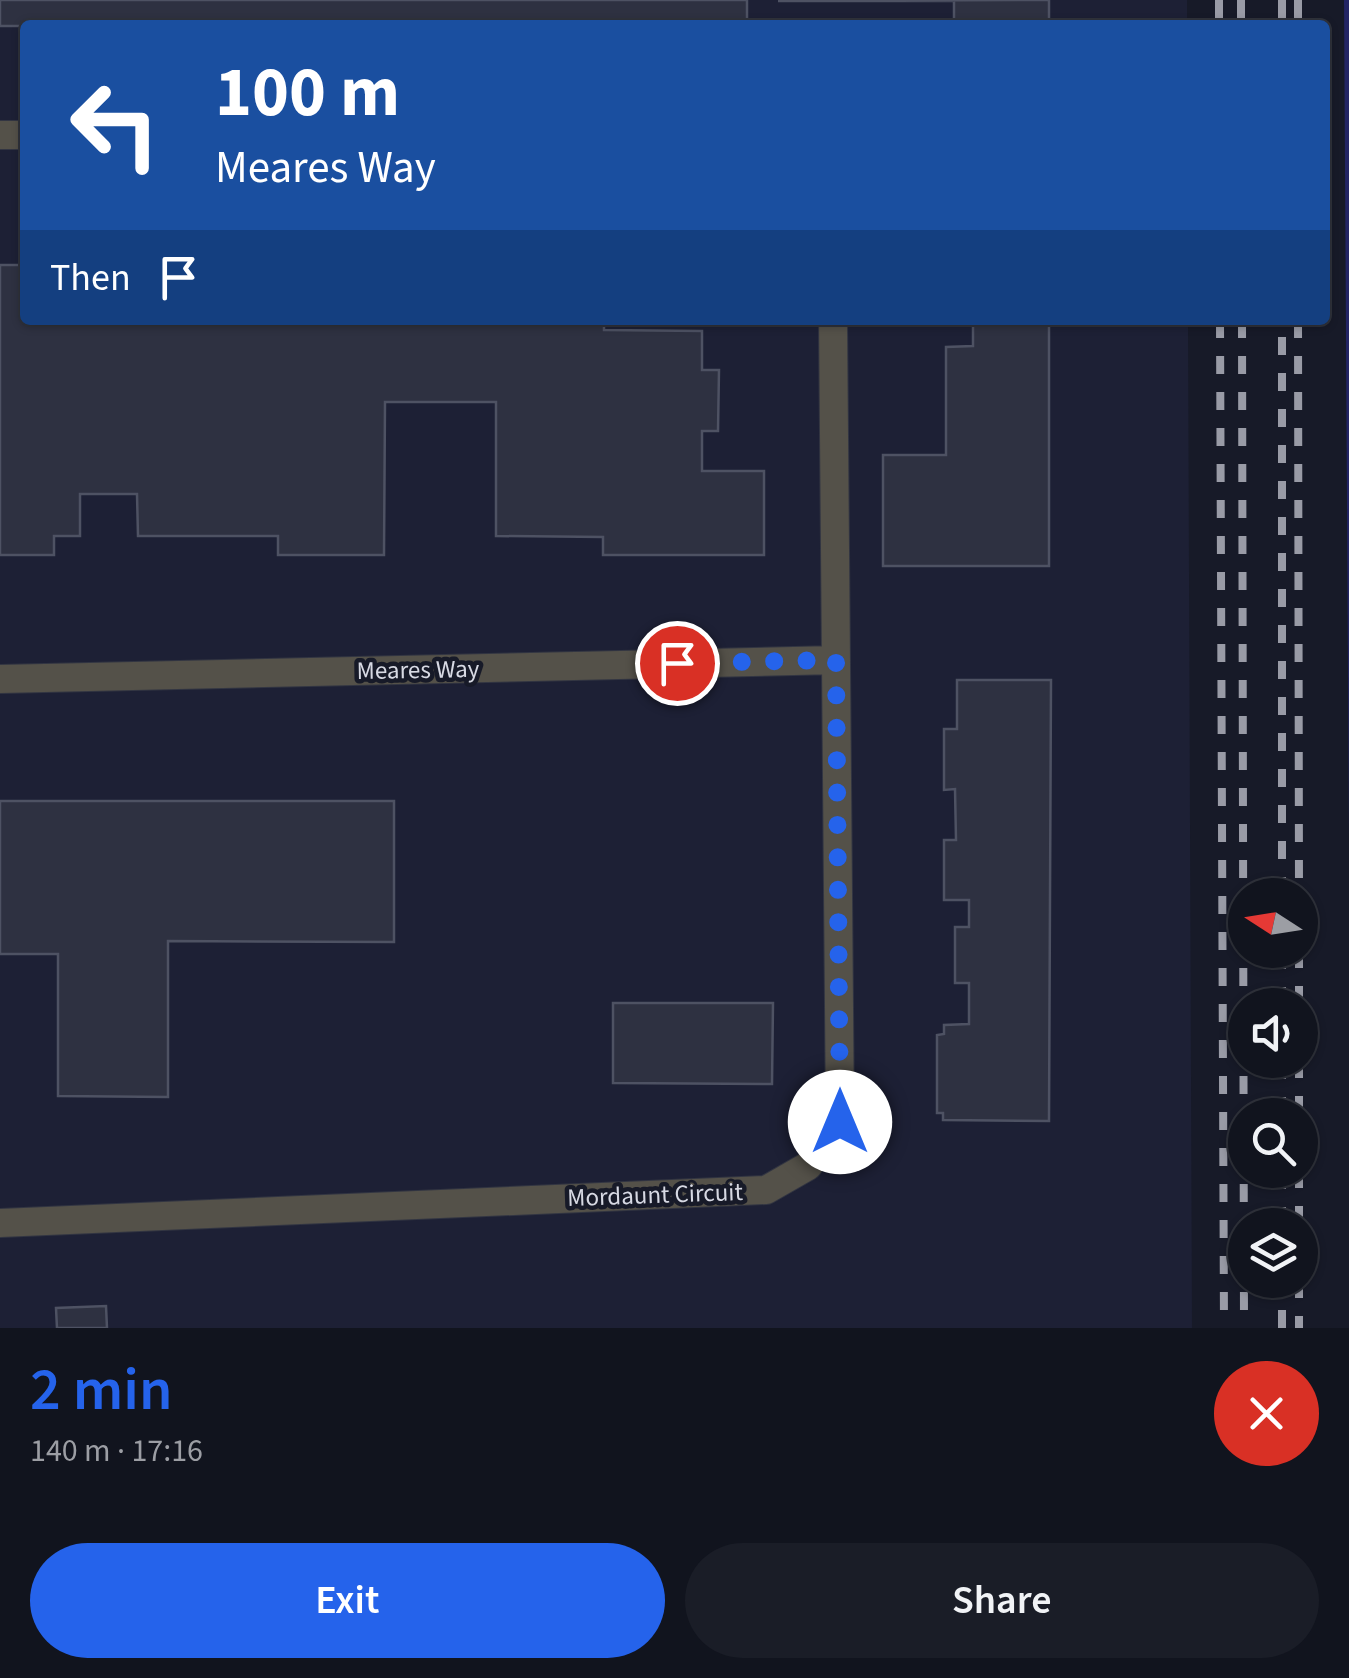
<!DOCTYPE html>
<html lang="en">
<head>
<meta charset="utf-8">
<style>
  :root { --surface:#11141e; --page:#1a1d27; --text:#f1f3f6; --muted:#9c9ea4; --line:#30333c; --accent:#2563eb }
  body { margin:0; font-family:"Source Sans 3",sans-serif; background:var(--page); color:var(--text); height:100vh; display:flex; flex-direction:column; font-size:38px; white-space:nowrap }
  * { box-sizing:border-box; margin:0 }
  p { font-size:32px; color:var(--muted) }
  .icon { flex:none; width:55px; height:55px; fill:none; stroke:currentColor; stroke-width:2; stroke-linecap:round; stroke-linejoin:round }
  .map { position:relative; height:1328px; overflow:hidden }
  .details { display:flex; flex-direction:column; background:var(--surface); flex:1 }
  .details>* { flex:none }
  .banner { position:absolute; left:20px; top:20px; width:1310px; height:305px; border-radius:10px; box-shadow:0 2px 8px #0004,0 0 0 2px var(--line); background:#1a4fa0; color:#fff; overflow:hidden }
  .needle { width:65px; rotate:282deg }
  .tools { position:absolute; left:1228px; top:878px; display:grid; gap:20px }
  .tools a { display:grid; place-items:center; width:90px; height:90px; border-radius:50%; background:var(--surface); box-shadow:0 2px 8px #0004,0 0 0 2px var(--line); font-size:50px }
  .pin { position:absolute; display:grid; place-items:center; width:85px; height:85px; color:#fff; margin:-42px; border:5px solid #fff; border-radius:50%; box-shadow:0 2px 10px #0007 }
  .me { position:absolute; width:110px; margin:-55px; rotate:0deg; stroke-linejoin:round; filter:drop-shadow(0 0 8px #0008) }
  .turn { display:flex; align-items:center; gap:35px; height:210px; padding:0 30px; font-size:45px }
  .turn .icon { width:130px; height:130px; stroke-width:2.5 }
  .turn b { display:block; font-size:70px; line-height:85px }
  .then { display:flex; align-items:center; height:95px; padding:0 30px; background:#0003; gap:20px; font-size:38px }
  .round { display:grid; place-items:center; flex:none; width:105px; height:105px; border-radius:52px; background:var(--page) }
  .head { display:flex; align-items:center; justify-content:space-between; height:170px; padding:0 30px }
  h1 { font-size:60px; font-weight:600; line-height:75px; color:var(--accent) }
  .action { display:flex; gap:20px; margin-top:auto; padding:20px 30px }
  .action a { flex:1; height:115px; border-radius:60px; background:var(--accent); color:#fff; font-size:40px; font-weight:600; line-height:115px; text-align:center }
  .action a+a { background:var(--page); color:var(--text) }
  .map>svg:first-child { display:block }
</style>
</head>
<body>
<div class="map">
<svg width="1349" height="1328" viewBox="0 0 1349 1328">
  <rect width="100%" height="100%" fill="#171a28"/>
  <path fill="#1d2035" d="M0,0H1187V25H25V320H1188L1192,1328H0Z"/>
  <path fill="#232564" d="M1344,0H1349V838Z"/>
  <path fill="#2e3141" stroke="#4e5263" stroke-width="2.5" d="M0,0H747V25L0,26Z
    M1049,0V25H954V1H778Z
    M0,265H25V320H604V330L702,331V370H719L718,431H702V471H764V555H603V537L496,536V402H385L384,555H278V536H138L137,494H80V536H54V555H0Z
    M973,320H1049V566H883V455H946V347L973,346Z
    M957,680H1051L1049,1121L943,1120V1113H937V1035L944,1034V1025L969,1024V983H955V927H969V900H944V840H956L955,789L944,790V729H957Z
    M0,801H394V942L168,941V1097L58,1096V954H0Z
    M613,1003H773L772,1084L613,1083Z
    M106,1306L107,1328H57L56,1308Z"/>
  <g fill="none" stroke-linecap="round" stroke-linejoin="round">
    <defs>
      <path id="minor" d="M0,135H25
        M0,679L836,660
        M0,1223L766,1190L808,1166L840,1122L833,320"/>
    </defs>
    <use href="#minor" stroke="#323542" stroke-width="30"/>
    <use href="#minor" stroke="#545149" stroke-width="28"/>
    <path stroke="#999ba6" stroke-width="8" stroke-dasharray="18 18" stroke-linecap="butt" d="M1219,0V25
      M1241,0V25
      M1282,0V25
      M1298,0V25
      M1220,320L1224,1328
      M1242,320L1244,1328
      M1298,320L1299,895
      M1282,895V320
      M1299,950V1005
      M1282,1005V950
      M1299,1060V1115
      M1282,1115V1060
      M1299,1170V1225
      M1282,1225V1170
      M1299,1280V1328
      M1282,1328V1280"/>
  </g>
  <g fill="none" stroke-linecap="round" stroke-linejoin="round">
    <path stroke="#2563eb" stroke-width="18" stroke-dasharray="0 32.4" d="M677,663L836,660L840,1122"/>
  </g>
  <g text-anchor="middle" stroke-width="9" stroke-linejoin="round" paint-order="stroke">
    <g font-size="25" fill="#d7d9e3" stroke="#171a28">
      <text transform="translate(418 669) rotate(-1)" y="9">Meares Way</text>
      <text transform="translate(655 1194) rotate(-2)" y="9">Mordaunt Circuit</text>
    </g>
  </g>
</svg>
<div class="tools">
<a><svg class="needle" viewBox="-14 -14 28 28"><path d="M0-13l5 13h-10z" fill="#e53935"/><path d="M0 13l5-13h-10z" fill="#9c9ea4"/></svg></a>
<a><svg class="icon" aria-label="sound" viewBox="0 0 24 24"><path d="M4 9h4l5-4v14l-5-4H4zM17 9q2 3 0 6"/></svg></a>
<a><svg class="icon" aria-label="search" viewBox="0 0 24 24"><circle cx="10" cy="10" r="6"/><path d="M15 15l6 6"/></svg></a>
<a><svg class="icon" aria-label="layers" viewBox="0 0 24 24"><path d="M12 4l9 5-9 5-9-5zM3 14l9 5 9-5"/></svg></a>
</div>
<div class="pin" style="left:677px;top:663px;background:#d93025"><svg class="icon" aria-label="arrive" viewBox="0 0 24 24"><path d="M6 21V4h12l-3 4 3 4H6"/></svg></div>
<svg class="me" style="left:840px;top:1122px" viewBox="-20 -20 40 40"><circle r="19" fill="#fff"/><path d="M0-13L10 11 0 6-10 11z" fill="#2563eb"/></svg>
<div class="banner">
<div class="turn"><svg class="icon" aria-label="left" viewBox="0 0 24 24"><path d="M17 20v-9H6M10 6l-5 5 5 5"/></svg><div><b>100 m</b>Meares Way</div></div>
<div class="then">Then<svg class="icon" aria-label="arrive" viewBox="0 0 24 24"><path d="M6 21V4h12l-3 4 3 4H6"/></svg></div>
</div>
</div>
<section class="details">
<div class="head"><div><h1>2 min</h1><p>140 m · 17:16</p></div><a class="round" style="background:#d93025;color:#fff"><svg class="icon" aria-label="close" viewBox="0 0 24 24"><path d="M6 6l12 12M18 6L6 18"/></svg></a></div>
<div class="action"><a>Exit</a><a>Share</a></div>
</section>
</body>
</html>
